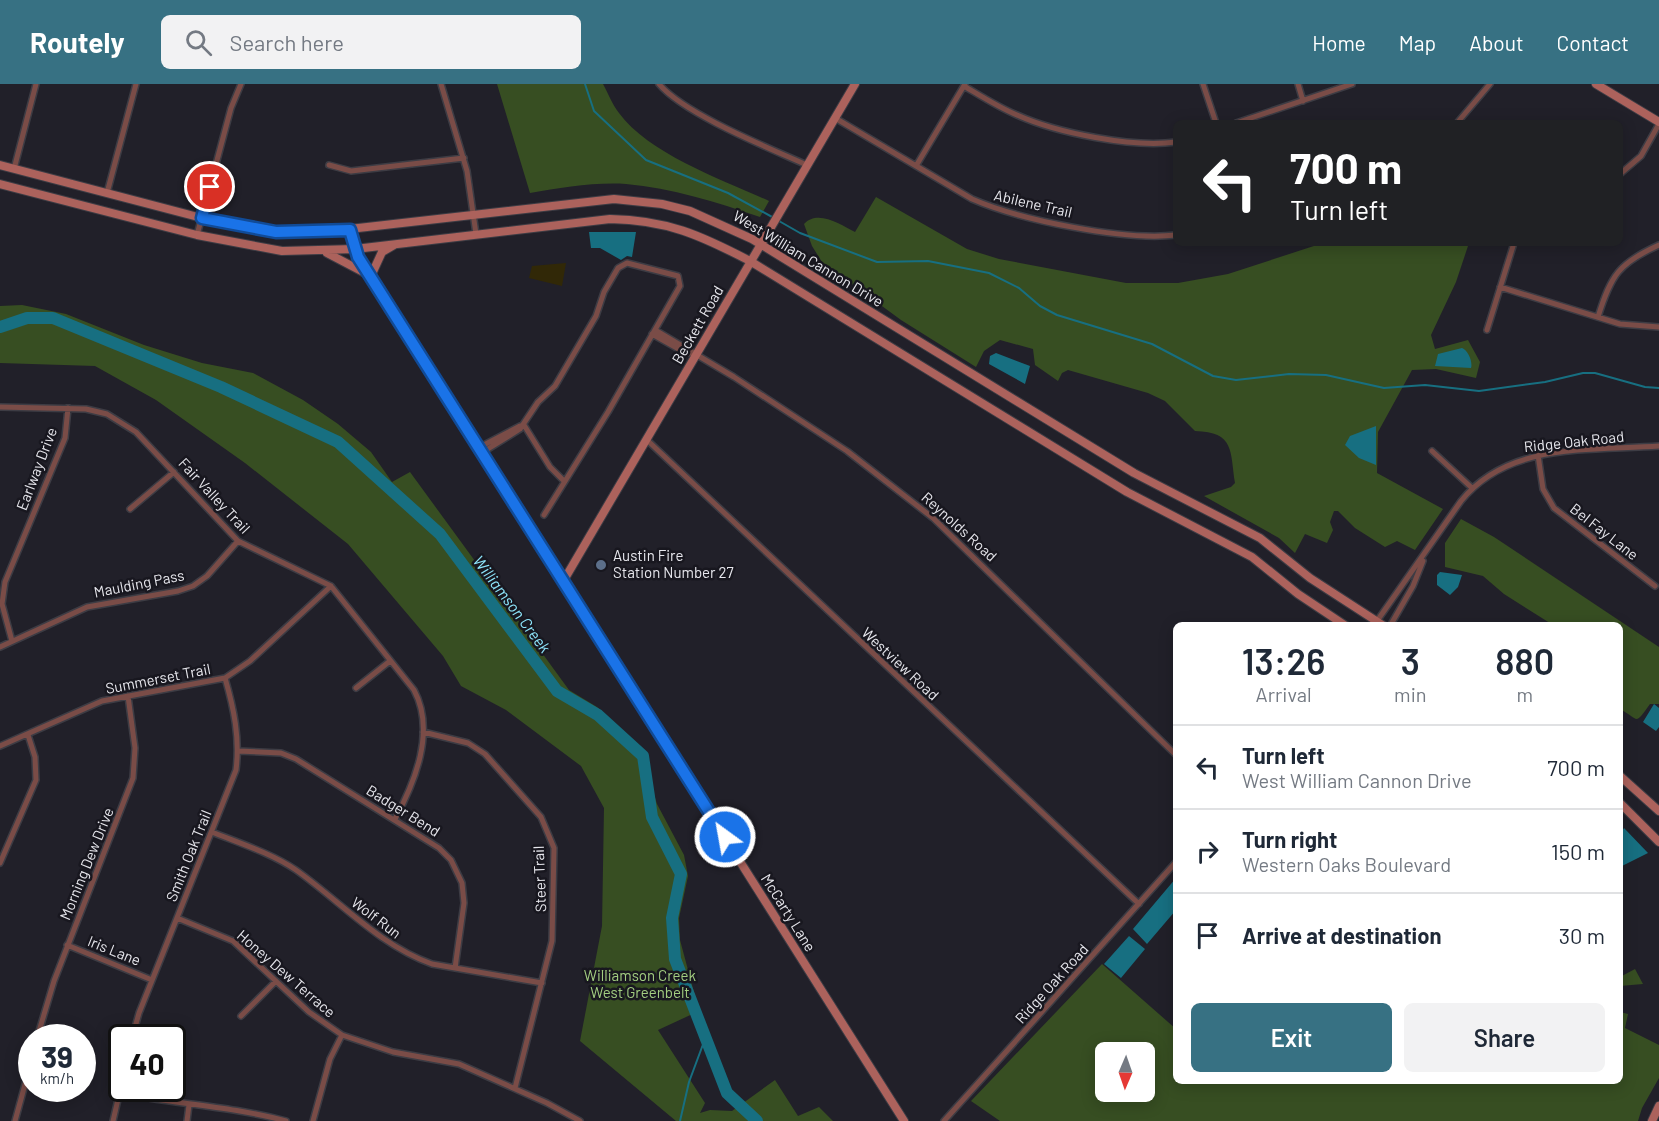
<!DOCTYPE html>
<html lang="en">
<head>
<meta charset="utf-8">
<style>
  :root { --surface:#fff; --page:#f2f2f3; --text:#1f2937; --muted:#747a83; --line:#e0e1e3; --accent:#377183 }
  body { margin:0; font-family:Barlow,sans-serif; background:var(--page); color:var(--text); height:100vh; display:flex; flex-direction:column; font-size:22px; white-space:nowrap }
  * { box-sizing:border-box; margin:0 }
  p { font-size:20px; color:var(--muted) }
  .icon { flex:none; width:33px; height:33px; fill:none; stroke:currentColor; stroke-width:2; stroke-linecap:round; stroke-linejoin:round }
  .map { position:relative; flex:1; overflow:hidden }
  .drawer { position:absolute; left:1173px; top:538px; width:450px; height:462px; display:flex; flex-direction:column; background:var(--surface); border-radius:9px; box-shadow:0 3px 15px #0003 }
  .drawer>* { flex:none }
  .banner { position:absolute; left:1173px; top:36px; width:450px; height:126px; border-radius:9px; box-shadow:0 3px 15px #0003; background:#202124; color:#fff; overflow:hidden }
  .needle { width:39px; rotate:182deg }
  .tools { position:absolute; left:1095px; top:958px; display:grid; gap:12px }
  .tools a { display:grid; place-items:center; width:60px; height:60px; border-radius:9px; background:var(--surface); box-shadow:0 3px 15px #0003; font-size:30px }
  .speed { position:absolute; left:18px; top:940px; display:flex; gap:12px; font-size:30px; font-weight:700; text-align:center }
  .speed>* { display:grid; place-content:center; width:78px; height:78px; border-radius:50%; background:var(--surface); box-shadow:0 3px 15px #0003; line-height:1 }
  .speed small { font-size:15px; font-weight:400 }
  .speed .limit { border:3px solid #111; border-radius:9px; background:#fff; color:#111 }
  .pin { position:absolute; display:grid; place-items:center; width:51px; height:51px; color:#fff; margin:-26px; border:3px solid #fff; border-radius:50%; box-shadow:0 2px 6px #0007 }
  .me { position:absolute; width:66px; margin:-33px; rotate:328deg; stroke-linejoin:round; filter:drop-shadow(0 0 4px #0008) }
  .turn { display:flex; align-items:center; gap:21px; height:126px; padding:0 18px; font-size:27px }
  .turn .icon { width:78px; height:78px; stroke-width:2.5 }
  .turn b { display:block; font-size:42px; line-height:51px }
  .eta { display:flex; justify-content:space-evenly; align-items:center; height:102px; text-align:center }
  .eta b { font-size:36px; font-weight:600; line-height:42px }
  .action { display:flex; gap:12px; margin-top:auto; padding:12px 18px }
  .action a { flex:1; height:69px; border-radius:9px; background:var(--accent); color:#fff; font-size:24px; font-weight:600; line-height:69px; text-align:center }
  .action a+a { background:var(--page); color:var(--text) }
  ul { padding:0; list-style:none }
  li { display:flex; align-items:center; gap:18px; height:84px; padding:0 18px; border-top:2px solid var(--line) }
  li div { flex:1 }
  li b { display:block; font-size:22px }
  li em { font-style:normal }
  header { display:flex; align-items:center; gap:36px; box-sizing:border-box; height:84px; padding:0 30px; background:var(--accent); color:#fff }
  header strong { font-size:28px }
  nav { display:flex; gap:33px; margin-inline-start:auto; font-size:21px }
  .search { width:420px; height:54px; background:var(--page); display:flex; align-items:center; gap:15px; box-sizing:border-box; padding:0 21px; border-radius:9px; color:var(--muted); font-size:22px }
  .map>svg:first-child { display:block }
</style>
</head>
<body>
<header>
<strong>Routely</strong>
<div class="search"><svg class="icon" aria-label="search" viewBox="0 0 24 24"><circle cx="10" cy="10" r="6"/><path d="M15 15l6 6"/></svg>Search here</div>
<nav><a>Home</a><a>Map</a><a>About</a><a>Contact</a></nav>
</header>
<div class="map">
<svg width="1659" height="1037" viewBox="0 0 1659 1037">
  <rect width="100%" height="100%" fill="#212029"/>
  <path fill="#374e22" fill-rule="evenodd" d="M497,0H603C608,9 612,20 619,29C649,70 723,96 769,117L760,133C716,118 672,104 626,100C594,98 561,104 530,109Z
    M876,113L967,165L999,175L1126,199H1178L1228,190L1323,159H1469L1456,198L1431,251L1435,265L1468,256L1480,278L1476,294L1436,285L1412,286L1378,348L1377,389L1443,425L1415,466L1397,457L1385,463L1355,444L1338,427H1334L1330,438L1333,446L1327,459L1305,450L1295,469L1279,454L1204,412L1231,403L1235,399C1230,367 1235,348 1195,347L1165,317L1148,309L1068,286L1062,289L1058,297L1035,281L1033,265L1000,256L984,267L976,283L901,236L822,178L812,162L804,140C818,125 841,141 855,148Z
    M22,221L66,230L144,261L202,279L253,289L303,316L338,340L371,368L392,398L410,388L569,606L597,623L621,645L642,673L657,720L684,771L688,792L679,834L680,856L699,927L658,946L705,1019L700,1029L710,1026L732,1027L775,996L798,1032L819,1023L833,1037H676L580,957L602,842L604,724L581,682L506,626L461,602L443,572L348,460L245,379L156,316L95,282L0,279V222Z
    M1461,435L1494,453L1659,563V620H1650C1634,642 1640,636 1620,625V542L1553,541L1504,510L1483,492L1445,483V459Z
    M1102,880L1176,945V998H1620V928L1628,930L1625,944L1659,961V994L1642,1024L1638,1037H1000L971,1017ZM1106,969H1144V1008H1106Z
    M1635,885L1643,900L1620,902V893Z"/>
  <path fill="#312807" d="M566,179L562,202L529,194L532,182Z"/>
  <path fill="#176f81" d="M589,148H636L632,173L627,172L621,176L600,164H591Z
    M1462,264C1468,266 1473,278 1471,284L1435,282L1438,270Z
    M996,269L1030,282L1025,300L989,280L990,272Z
    M1376,342V381L1359,374L1345,361L1350,352Z
    M1440,488L1462,491L1458,503L1450,511L1437,501V491Z
    M1654,620L1659,624V643L1656,647L1643,638Z
    M1624,744L1648,769L1620,783V751Z
    M1176,794V826L1147,860L1133,845Z
    M1129,852L1145,865L1121,894L1104,880Z"/>
  <g fill="none" stroke-linecap="round" stroke-linejoin="round">
    <path stroke="#176f81" stroke-width="2" d="M585,0L594,27L646,76L728,109L774,134
      M779,137L800,149L877,178L928,177L989,189L1019,204L1040,222L1057,231L1152,260L1213,292L1236,296L1289,290L1326,291L1384,304L1425,301L1479,307L1545,298L1583,289H1595L1645,303L1659,304
      M680,1037L689,998L705,955"/>
    <path stroke="#176f81" stroke-width="12" d="M0,243L27,234H53L221,303L338,358L440,450L557,607L598,631L643,672L652,733L681,790L672,834L675,875L727,1009L757,1037"/>
    <defs>
      <path id="street" d="M441,0L467,87L476,150
        M659,0C684,30 769,64 807,81
        M1203,0L1216,39
        M1298,0L1303,17
        M964,2C981,12 998,23 1017,31C1057,49 1133,64 1176,58
        M835,34L972,115C1020,136 1124,157 1176,151
        M1236,39L1352,0
        M1457,39L1490,0
        M329,81L351,87L464,74
        M916,82L965,0
        M14,85L36,0
        M1620,90L1641,72L1659,40
        M107,109L136,0
        M197,151L231,24L241,0
        M1500,203L1620,240L1659,243
        M1598,233C1611,191 1619,179 1659,161
        M655,246L734,293L847,367L933,434L1176,671
        M1487,246L1514,159
        M652,250L684,268L695,270
        M0,323L86,325L107,330L136,348L238,457L331,502L414,606C436,647 415,698 395,735
        M524,341L550,383L564,397
        M647,356L1139,820
        M480,363L520,342
        M1432,367L1472,404
        M483,368L520,345L538,318L555,302L596,232L604,208L618,184L627,179L678,192L680,202L608,328L544,431
        M1538,371L1543,405L1554,424L1655,502
        M130,425L174,388
        M1377,537L1461,417C1508,358 1590,367 1659,362
        M1390,542L1413,502L1423,477
        M12,557L2,520L5,498L65,354L68,324
        M0,563L87,523L178,507L193,502L207,492L238,457
        M356,604L390,577
        M423,648L468,659L485,670L541,733L554,764L552,857L515,1004
        M0,662L102,617L225,594L250,577L331,502
        M238,667L281,669L296,675L439,764L451,776L462,799L464,819L455,884
        M212,748C239,759 271,769 296,786C341,818 379,861 432,880L542,899
        M0,779L36,696L35,673L28,651
        M177,834L233,857L309,928L342,951L393,968L459,980L547,1019L580,1037
        M67,861L152,896
        M241,932L276,897
        M37,954L54,897L133,694L135,664L128,612
        M132,954L139,929L236,686C240,654 234,625 225,594
        M119,1009C175,1020 231,1022 286,1037
        M15,1037L32,975
        M113,1037L122,998
        M187,1037L189,1021
        M313,1037L330,975L342,951
        M944,1037L1176,778"/>
      <path id="secondary" d="M1596,0L1659,38
        M0,81L202,134L266,147L323,148L614,115L662,120L690,127L752,155L1134,389L1260,454L1310,494L1384,542
        M0,100L197,151L282,167L355,165L610,135C667,136 700,151 750,177L1127,408L1252,473L1298,510L1346,542
        M350,146L358,173L904,1037
        M327,169L367,190
        M371,192L382,168L394,161
        M564,496L855,0
        M1620,692L1659,727
        M1620,719L1659,758
        M1652,1037L1659,1022"/>
    </defs>
    <use href="#street" stroke="#3d3c44" stroke-width="8"/>
    <use href="#secondary" stroke="#3d3c44" stroke-width="10"/>
    <use href="#street" stroke="#7a4c47" stroke-width="5"/>
    <use href="#secondary" stroke="#ac625c" stroke-width="8"/>
  </g>
  <g fill="none" stroke-linecap="round" stroke-linejoin="round">
    <defs>
      <path id="route" d="M210,103L202,134L276,148L350,146L358,173L725,753"/>
    </defs>
    <use href="#route" stroke="#114b97" stroke-width="15"/>
    <use href="#route" stroke="#1a73e8" stroke-width="10"/>
  </g>
  <circle fill="#5c6f8a" stroke="#18171f" stroke-width="2" cx="601" cy="481" r="6"/>
  <g text-anchor="middle" stroke-width="5" stroke-linejoin="round" paint-order="stroke">
    <g font-size="15" fill="#e7e7ed" stroke="#18171f">
      <text transform="translate(1033 120) rotate(13)" y="5">Abilene Trail</text>
      <text transform="translate(808 175) rotate(31)" y="5">West William Cannon Drive</text>
      <text transform="translate(698 241) rotate(-60)" y="5">Beckett Road</text>
      <text transform="translate(1574 358) rotate(-6)" y="5">Ridge Oak Road</text>
      <text transform="translate(37 385) rotate(-69)" y="5">Earlway Drive</text>
      <text transform="translate(214 412) rotate(47)" y="5">Fair Valley Trail</text>
      <text transform="translate(959 443) rotate(42)" y="5">Reynolds Road</text>
      <text transform="translate(1604 448) rotate(38)" y="5">Bel Fay Lane</text>
      <text transform="translate(139 500) rotate(-11)" y="5">Maulding Pass</text>
      <text transform="translate(900 580) rotate(43)" y="5">Westview Road</text>
      <text transform="translate(158 595) rotate(-11)" y="5">Summerset Trail</text>
      <text transform="translate(403 727) rotate(32)" y="5">Badger Bend</text>
      <text transform="translate(189 772) rotate(-68)" y="5">Smith Oak Trail</text>
      <text transform="translate(87 780) rotate(-68)" y="5">Morning Dew Drive</text>
      <text transform="translate(540 795) rotate(-92)" y="5">Steer Trail</text>
      <text transform="translate(788 829) rotate(58)" y="5">McCarty Lane</text>
      <text transform="translate(376 834) rotate(37)" y="5">Wolf Run</text>
      <text transform="translate(114 867) rotate(22)" y="5">Iris Lane</text>
      <text transform="translate(286 890) rotate(41)" y="5">Honey Dew Terrace</text>
      <text transform="translate(1052 900) rotate(-48)" y="5">Ridge Oak Road</text>
    </g>
    <g font-size="15" fill="#e7e7ed" stroke="#18171f" text-anchor="start">
      <text x="613" y="477">Austin Fire<tspan x="613" dy="17">Station Number 27</tspan></text>
    </g>
    <g font-size="15" fill="#a3ce81" stroke="#18171f">
      <text x="640" y="897">Williamson Creek<tspan x="640" dy="17">West Greenbelt</tspan></text>
    </g>
    <g font-size="16" font-style="italic" fill="#8ee6fc" stroke="#18171f">
      <text transform="translate(512 520) rotate(53)" y="6">Williamson Creek</text>
    </g>
  </g>
</svg>
<div class="tools">
<a><svg class="needle" viewBox="-14 -14 28 28"><path d="M0-13l5 13h-10z" fill="#e53935"/><path d="M0 13l5-13h-10z" fill="#747a83"/></svg></a>
</div>
<div class="speed"><div>39<small>km/h</small></div><div class="limit">40</div></div>
<div class="pin" style="left:210px;top:103px;background:#d93025"><svg class="icon" aria-label="arrive" viewBox="0 0 24 24"><path d="M6 21V4h12l-3 4 3 4H6"/></svg></div>
<svg class="me" style="left:725px;top:753px" viewBox="-20 -20 40 40"><circle r="17" fill="#1a73e8" stroke="#fff" stroke-width="3"/><path d="M0-11L8 9 0 5-8 9z" fill="#fff"/></svg>
<div class="banner">
<div class="turn"><svg class="icon" aria-label="left" viewBox="0 0 24 24"><path d="M17 20v-9H6M10 6l-5 5 5 5"/></svg><div><b>700 m</b>Turn left</div></div>
</div>
<section class="drawer">
<div class="eta">
<div><b>13:26</b><p>Arrival</p></div>
<div><b>3</b><p>min</p></div>
<div><b>880</b><p>m</p></div>
</div>
<ul>
<li><svg class="icon" aria-label="left" viewBox="0 0 24 24"><path d="M17 20v-9H6M10 6l-5 5 5 5"/></svg><div><b>Turn left</b><p>West William Cannon Drive</p></div><em>700 m</em></li>
<li><svg class="icon" aria-label="right" viewBox="0 0 24 24"><path d="M7 20v-9h11M14 6l5 5-5 5"/></svg><div><b>Turn right</b><p>Western Oaks Boulevard</p></div><em>150 m</em></li>
<li><svg class="icon" aria-label="arrive" viewBox="0 0 24 24"><path d="M6 21V4h12l-3 4 3 4H6"/></svg><div><b>Arrive at destination</b></div><em>30 m</em></li>
</ul>
<div class="action"><a>Exit</a><a>Share</a></div>
</section>
</div>
</body>
</html>
